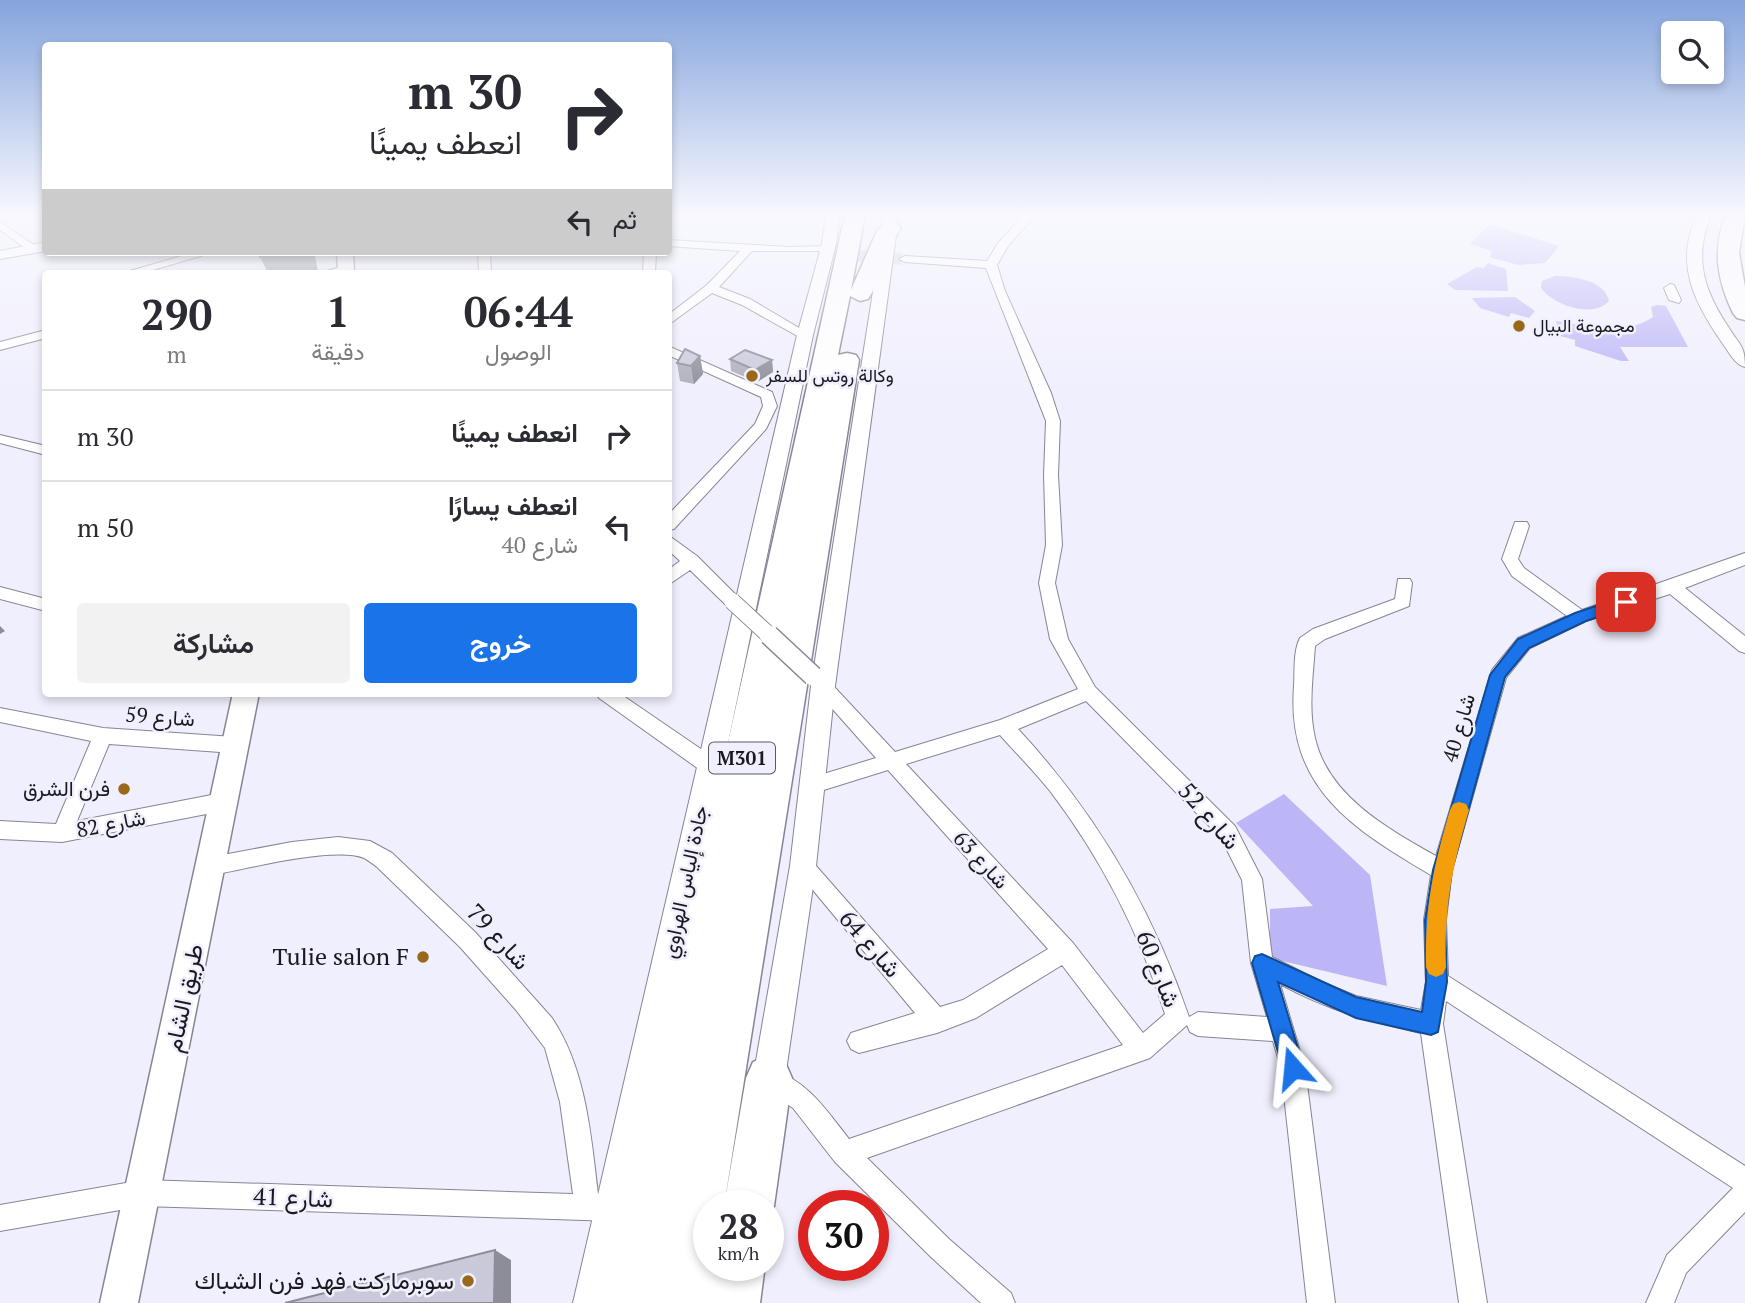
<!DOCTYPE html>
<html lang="ar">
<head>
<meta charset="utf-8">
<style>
  :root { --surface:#fff; --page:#f2f2f3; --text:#2b2b33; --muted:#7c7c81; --line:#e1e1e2; --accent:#1a73e8 }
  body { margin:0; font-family:"PT Serif",Vazirmatn,serif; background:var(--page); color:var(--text); direction:rtl; height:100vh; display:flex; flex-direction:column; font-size:26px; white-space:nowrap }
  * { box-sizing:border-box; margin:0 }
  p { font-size:23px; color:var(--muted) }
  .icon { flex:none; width:38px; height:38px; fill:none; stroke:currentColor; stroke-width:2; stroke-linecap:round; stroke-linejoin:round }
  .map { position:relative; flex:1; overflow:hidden; direction:ltr }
  .panel { position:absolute; left:42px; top:270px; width:630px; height:427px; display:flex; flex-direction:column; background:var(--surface); border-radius:7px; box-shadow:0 4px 10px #0003; direction:rtl }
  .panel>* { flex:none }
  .banner { position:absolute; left:42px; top:42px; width:630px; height:214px; border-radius:7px; box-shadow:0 4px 10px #0003; direction:rtl; background:#fff; color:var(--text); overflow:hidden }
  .fabs { position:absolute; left:1661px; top:21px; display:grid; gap:14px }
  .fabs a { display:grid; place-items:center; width:63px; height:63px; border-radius:7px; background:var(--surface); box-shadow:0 4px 10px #0003; font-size:35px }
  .speed { position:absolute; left:693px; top:1190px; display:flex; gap:14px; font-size:35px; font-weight:700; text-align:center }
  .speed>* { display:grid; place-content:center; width:91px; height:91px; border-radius:50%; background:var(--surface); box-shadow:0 4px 10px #0003; line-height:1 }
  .speed small { font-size:18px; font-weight:400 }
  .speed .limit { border:10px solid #d22; background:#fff; color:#111 }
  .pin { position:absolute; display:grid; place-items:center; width:60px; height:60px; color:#fff; margin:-30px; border-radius:14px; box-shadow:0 4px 10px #0006 }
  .me { position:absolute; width:77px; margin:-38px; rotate:342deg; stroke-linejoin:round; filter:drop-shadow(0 0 5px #0008) }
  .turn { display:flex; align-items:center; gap:24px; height:147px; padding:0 35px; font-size:32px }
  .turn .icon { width:91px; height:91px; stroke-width:2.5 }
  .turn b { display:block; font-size:49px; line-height:60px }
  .then { display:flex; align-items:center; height:66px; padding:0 35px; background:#0003; gap:14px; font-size:26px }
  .eta { display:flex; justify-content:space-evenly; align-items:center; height:119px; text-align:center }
  .eta b { font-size:42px; font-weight:600; line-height:49px }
  .cta { display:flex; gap:14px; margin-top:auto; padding:14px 35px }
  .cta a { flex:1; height:80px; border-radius:7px; background:var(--accent); color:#fff; font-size:28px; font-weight:600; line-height:80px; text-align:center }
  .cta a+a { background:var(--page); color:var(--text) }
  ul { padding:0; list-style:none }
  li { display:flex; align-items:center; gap:21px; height:91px; padding:0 35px; border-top:2px solid var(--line) }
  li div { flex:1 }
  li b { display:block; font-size:26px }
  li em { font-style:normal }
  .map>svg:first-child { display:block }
</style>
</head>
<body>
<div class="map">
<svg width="1745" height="1303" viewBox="0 0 1745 1303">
  <rect width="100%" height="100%" fill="#f0effd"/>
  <path fill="#bcb6f6" d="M1490,224L1559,246L1545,263L1518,265L1490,257L1492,251L1470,244Z
    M1488,263L1506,269L1508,291L1455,290L1447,284L1477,267L1484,268Z
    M1555,276C1573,276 1605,280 1609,301C1593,319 1553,305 1541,288L1542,281Z
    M1515,297L1535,311L1529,318L1511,313L1509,317L1480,308L1472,298Z
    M1657,305L1666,306L1688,347H1620L1629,361H1621L1575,346V340L1560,336L1556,321C1589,326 1623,337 1653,317L1651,307Z
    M1284,794L1370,875L1387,986L1270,958V909L1313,906L1236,823Z"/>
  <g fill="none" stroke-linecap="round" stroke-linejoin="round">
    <path stroke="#d0cfdc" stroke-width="12" stroke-dasharray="12 6" stroke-linecap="butt" d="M818,253L905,259"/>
    <defs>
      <path id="minor" d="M1024,215H1035L1008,246L997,265L1005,291L1051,393L1060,421L1058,475L1062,545L1055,583L1068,639L1095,687L1235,826L1262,879L1272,957L1322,982L1356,996L1421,1010L1426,982L1424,920L1431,875C1353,829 1286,788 1294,686C1295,672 1293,651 1300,638L1313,629L1395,599L1398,579H1410L1412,583L1409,606L1325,639L1315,646C1313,676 1308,708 1315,738C1328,796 1388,829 1436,856L1492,670L1518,638L1567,616L1512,576L1502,559L1515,522H1527L1529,526L1518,559L1524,568L1582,610L1745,553V565L1685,588L1745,636V653L1739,651L1670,594L1586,621L1530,648L1506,678L1452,870L1446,920L1448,976L1745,1166V1212L1686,1273L1674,1303H1646L1667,1255L1733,1188L1446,1001L1443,1024L1487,1303H1459L1421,1033C1368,1021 1328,1010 1280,984L1305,1068L1335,1303H1307L1281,1068L1273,1041L1198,1036L1190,1032L1187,1025L1150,1058L867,1158L949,1239L1011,1293L1015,1303H981L931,1257L835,1162L793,1108L763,1088L759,1080L763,1072L771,1068C810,1084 824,1107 849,1139L1123,1045L1062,965L976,1018L937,1033L859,1053L851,1049L847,1041L851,1033L915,1013L793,866L796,859L803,857L810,859L940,1007L963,1000L1048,949L888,770L814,793L807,791L804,785L807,779L876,758L813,687L810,682L813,677H825L895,752L1000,720L1078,689L1050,639L1039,583L1046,545L1044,475L1046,421L986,268L905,262L899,259L905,256L987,261L999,242ZM1086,701L1221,838L1242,880L1251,963L1267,1017L1198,1012L1189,1017C1152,908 1096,813 1018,729ZM1000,735C1017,754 1034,771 1050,791C1101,858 1140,934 1165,1014L1143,1033L1073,943L906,764Z
        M0,222L37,247V251H29L0,230Z
        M668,240L789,247L831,246L833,248L827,251H752L719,287L750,299L811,335L809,338H801L742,305L712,293L668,325V315L707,285L740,251L668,246Z
        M195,252H214L143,273H123Z
        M478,252H490L491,273H479Z
        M644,252H656L655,273H643Z
        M347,265L351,267V271L320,273Z
        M1670,284L1674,285L1681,300L1679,303L1669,300L1664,288Z
        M46,330V338L0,350V342Z
        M668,346L772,392L777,406L766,429L674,529L668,530V515L755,424L763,406L761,397L668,355Z
        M0,435L46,446V455L0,443Z
        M668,535L697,556L738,597L740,601L738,605H726L690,570L668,585V570L680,561L668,550Z
        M0,587L46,599V611L0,599Z
        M596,693H619L717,760L720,766L717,772L710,774L703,772L599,698Z
        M0,708L103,728L234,737L241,739L243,745L241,751L234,753L109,744L77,821L222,793L229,796L232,802L229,808L222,811L62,842L0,839V821L56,824L91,741L0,722Z
        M338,837L370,841L392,853L475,932L552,1018C586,1069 591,1135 598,1194L614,1195L623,1199L627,1208L623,1217L614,1221L143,1206L0,1231V1205L143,1180L573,1194L560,1102L545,1048L516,1010L460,947L377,867C373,864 368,860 364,858C333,846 246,869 212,875L205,873L202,866L205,859L212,857L292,842Z"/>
      <path id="tertiary" d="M826,215H840L836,244L813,335L631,1208L609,1303H573L797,335L822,244Z
        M882,215H896L897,228L835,686L816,866L785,1078L780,1089L769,1094L758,1089L753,1078L790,866L811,686L883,228Z
        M1697,215H1711C1693,258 1704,291 1729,328C1740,346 1745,345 1745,367C1735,365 1729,352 1723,344C1694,302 1674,264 1697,215Z
        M46,242V251L0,259V251Z"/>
      <path id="secondary" d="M337,252H353L354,273H338Z
        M233,693H259L138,1303H100Z"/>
      <path id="motorway" d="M845,215H865L851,290L877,231C883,223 887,221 897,224L901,228C885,250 883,277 868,299L860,301L850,296L838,355L847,353L856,355L859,360L724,1206H709V1265H765L760,1303H608L644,1121Z
        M1726,215H1745L1739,253L1745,287V320L1737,318L1733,313C1717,280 1712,249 1726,215Z
        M769,1055L785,1062L792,1078L774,1206L768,1219V1206H724L746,1078L753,1062Z"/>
    </defs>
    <use href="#minor" stroke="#868594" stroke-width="2"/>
    <use href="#tertiary" stroke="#868594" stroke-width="2"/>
    <use href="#secondary" stroke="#868594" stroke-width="3"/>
    <use href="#motorway" stroke="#868594" stroke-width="3"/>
    <use href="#minor" fill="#fff" fill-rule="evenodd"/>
    <use href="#tertiary" fill="#fff" fill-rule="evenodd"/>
    <use href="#secondary" fill="#fff" fill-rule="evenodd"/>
    <use href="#motorway" fill="#fff" fill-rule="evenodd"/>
    <defs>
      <path id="minor-bridge-far1" d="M732,601L771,637"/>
      <path id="minor-bridge" d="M769,635L813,676"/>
    </defs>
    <use href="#minor-bridge-far1" stroke="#868594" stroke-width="18" stroke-linecap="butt"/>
    <use href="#minor-bridge" stroke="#868594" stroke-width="22" stroke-linecap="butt"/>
    <use href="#minor-bridge-far1" stroke="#fff" stroke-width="16"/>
    <use href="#minor-bridge" stroke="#fff" stroke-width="19"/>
  </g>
  <path fill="#aeadbb" d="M700,356L703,374L694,384L680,381L677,363Z
    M730,359L772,360L773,372L757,382L731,371Z"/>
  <path fill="#8d8d99" d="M285,252H314L318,271L306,273H268L260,257Z
    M700,356L703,374L694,384L691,366Z
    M772,360L773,372L757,382L755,370Z
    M0,626L5,631L0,634Z
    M495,1250L511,1260V1303H494Z"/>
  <path fill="#cac9da" stroke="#8d8d99" stroke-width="2" d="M259,252H285L260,257Z
    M685,349L700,356L691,366L677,363Z
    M745,350L772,360L755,370L730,359Z
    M495,1250L494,1303H285Z"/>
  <linearGradient id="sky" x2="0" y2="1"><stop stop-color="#85a4dc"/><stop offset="0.54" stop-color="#f8f8fe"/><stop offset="1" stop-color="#f8f8fe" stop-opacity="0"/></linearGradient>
  <rect width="1745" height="397" fill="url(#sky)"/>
  <path fill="#1a73e8" stroke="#114b97" stroke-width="2" d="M1626,596L1632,598L1634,602L1632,606L1586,621L1529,648L1505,677L1452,870L1445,920L1447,982L1438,1032L1431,1035L1356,1018L1278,982L1304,1068L1301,1076L1293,1079L1285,1076L1252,963L1255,956L1262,954L1356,997L1422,1012L1426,982L1425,920L1433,870L1490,675L1518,639L1575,613Z"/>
  <path fill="#f59e0b" d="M1459,802L1466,804L1469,810C1452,868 1444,906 1446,967L1443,974L1436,977L1429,974L1426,967C1425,906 1433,868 1450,810L1453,804Z"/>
  <g fill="#98691a" stroke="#f0effd" stroke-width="2.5">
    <circle cx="1519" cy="326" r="7"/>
    <circle cx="752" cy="376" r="7"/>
    <circle cx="124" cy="789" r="7"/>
    <circle cx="423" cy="957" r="7"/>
    <circle cx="468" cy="1281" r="7"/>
  </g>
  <g text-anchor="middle" stroke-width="5" stroke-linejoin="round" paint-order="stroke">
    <g font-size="18" fill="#1a191f" stroke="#f0effd" text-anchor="start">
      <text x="1533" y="332">مجموعة البيال</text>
      <text x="766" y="382">وكالة روتس للسفر</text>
    </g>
    <rect fill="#f0effd" stroke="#5a5962" stroke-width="2" x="709" y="742.5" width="66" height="31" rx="5"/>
    <g font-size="19" font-weight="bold" fill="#1a191f">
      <text x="742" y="765">M301</text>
    </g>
    <g font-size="21" fill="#1a191f" stroke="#f0effd">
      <text transform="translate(160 717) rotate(4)" y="7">شارع 59</text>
      <text transform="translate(1459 728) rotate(-74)" y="7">شارع 40</text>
      <text transform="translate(111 824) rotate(-11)" y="7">شارع 82</text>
      <text transform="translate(981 860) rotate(47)" y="7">شارع 63</text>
      <text transform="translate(685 882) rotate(-78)" y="7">جادة إلياس الهراوي</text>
    </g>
    <g font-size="21" fill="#1a191f" stroke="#f0effd" text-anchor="end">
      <text x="110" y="796">فرن الشرق</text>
    </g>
    <g font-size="24" fill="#1a191f" stroke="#f0effd">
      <text transform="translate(1209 816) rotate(49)" y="8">شارع 52</text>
      <text transform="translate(498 937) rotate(47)" y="8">شارع 79</text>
      <text transform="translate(870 944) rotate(49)" y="8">شارع 64</text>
      <text transform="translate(1158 969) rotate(68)" y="8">شارع 60</text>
      <text transform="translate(184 998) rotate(-78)" y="8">طريق الشام</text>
      <text transform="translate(293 1198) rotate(2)" y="8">شارع 41</text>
    </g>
    <g font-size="24" fill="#1a191f" stroke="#f0effd" text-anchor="end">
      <text x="409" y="965">Tulie salon F</text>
      <text x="454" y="1289">سوبرماركت فهد فرن الشباك</text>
    </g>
  </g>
</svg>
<div class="fabs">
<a><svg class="icon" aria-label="search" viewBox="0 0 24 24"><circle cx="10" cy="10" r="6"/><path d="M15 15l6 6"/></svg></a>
</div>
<div class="speed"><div>28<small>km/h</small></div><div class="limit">30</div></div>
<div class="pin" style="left:1626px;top:602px;background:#d93025"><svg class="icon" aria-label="arrive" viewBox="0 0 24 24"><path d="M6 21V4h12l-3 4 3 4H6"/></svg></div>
<svg class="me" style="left:1293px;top:1068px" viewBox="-20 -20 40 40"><path d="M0-17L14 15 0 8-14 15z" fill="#1a73e8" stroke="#fff" stroke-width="4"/></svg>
<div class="banner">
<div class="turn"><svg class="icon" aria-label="right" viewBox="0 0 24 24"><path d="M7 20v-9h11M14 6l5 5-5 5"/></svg><div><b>30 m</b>انعطف يمينًا</div></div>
<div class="then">ثم<svg class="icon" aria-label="left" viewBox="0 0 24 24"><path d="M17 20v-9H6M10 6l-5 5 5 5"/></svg></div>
</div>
<section class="panel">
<div class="eta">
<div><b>06:44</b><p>الوصول</p></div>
<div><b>1</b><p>دقيقة</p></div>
<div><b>290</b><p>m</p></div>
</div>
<ul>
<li><svg class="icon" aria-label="right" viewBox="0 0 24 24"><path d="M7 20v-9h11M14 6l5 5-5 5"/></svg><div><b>انعطف يمينًا</b></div><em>30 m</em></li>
<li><svg class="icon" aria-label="left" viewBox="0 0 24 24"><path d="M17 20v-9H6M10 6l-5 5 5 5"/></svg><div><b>انعطف يسارًا</b><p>شارع 40</p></div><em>50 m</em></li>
</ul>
<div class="cta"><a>خروج</a><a>مشاركة</a></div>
</section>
</div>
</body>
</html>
